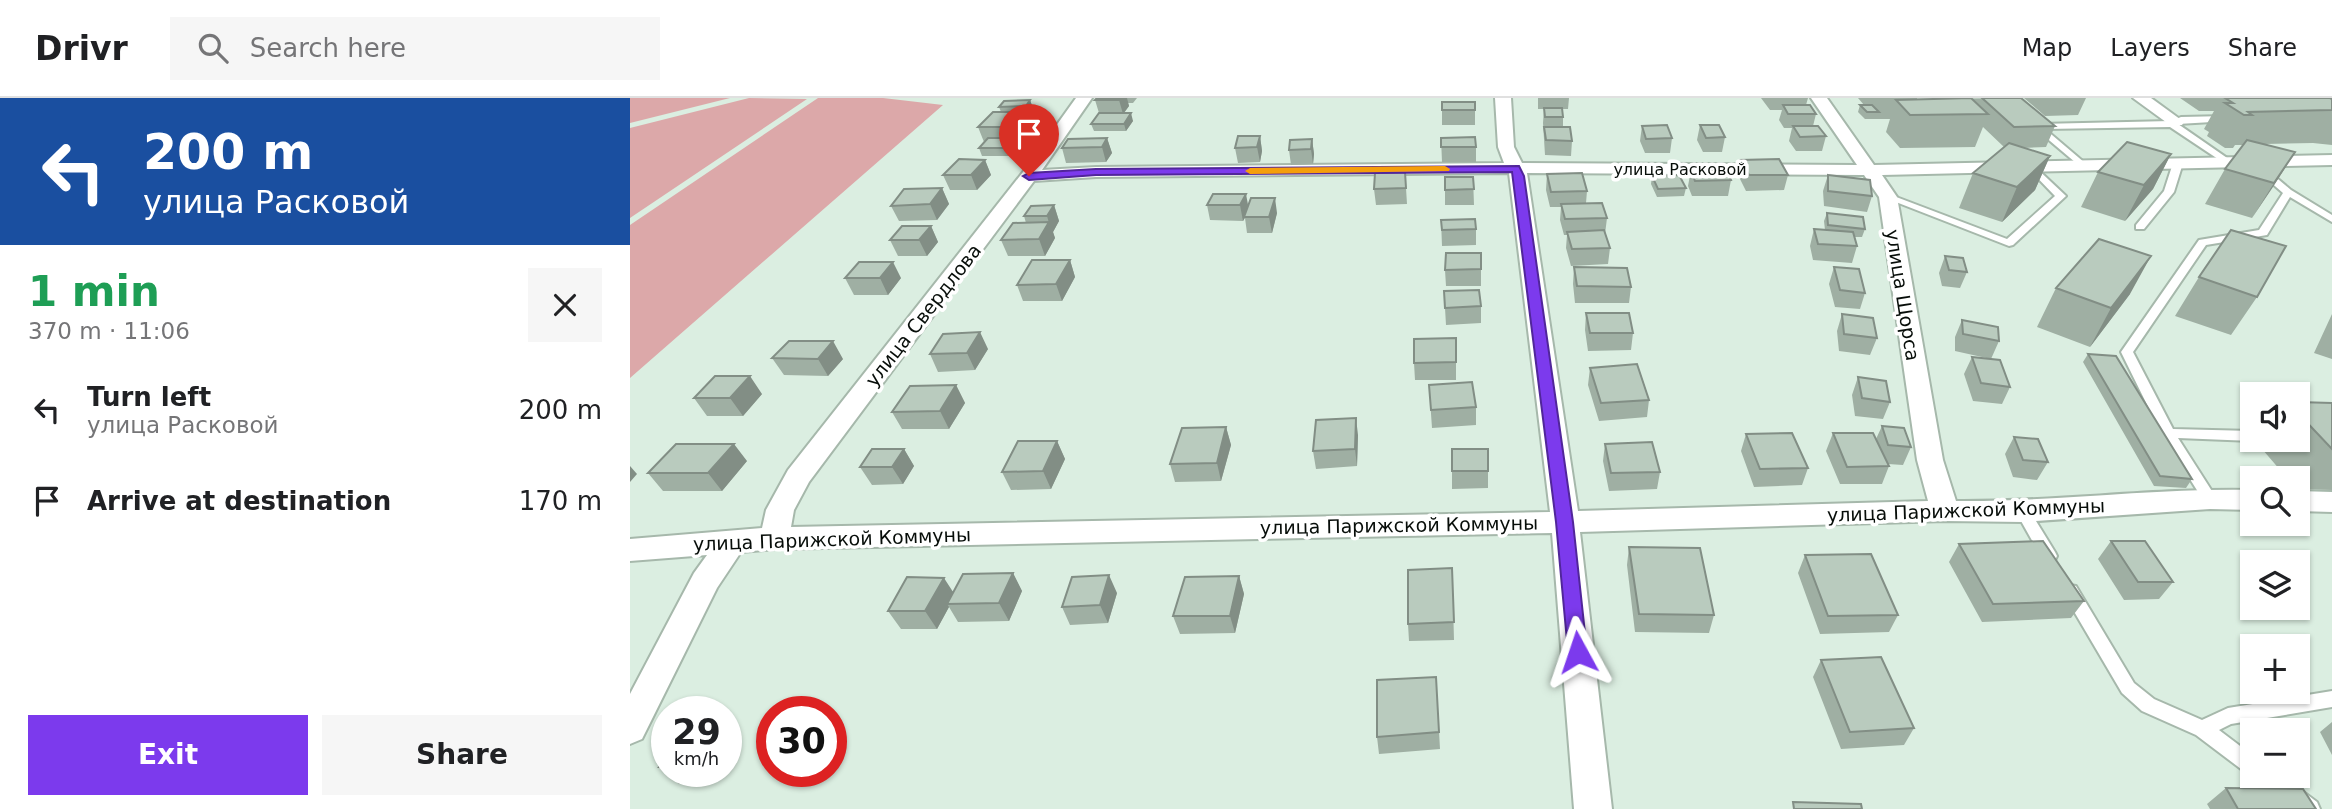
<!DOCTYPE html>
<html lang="en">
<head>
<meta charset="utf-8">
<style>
  :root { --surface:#fff; --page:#f6f6f6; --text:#202124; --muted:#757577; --line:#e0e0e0; --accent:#7c3aed }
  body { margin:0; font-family:"DejaVu Sans",sans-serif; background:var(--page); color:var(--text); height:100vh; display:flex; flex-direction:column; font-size:26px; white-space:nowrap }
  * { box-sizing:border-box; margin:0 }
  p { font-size:23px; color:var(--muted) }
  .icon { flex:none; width:38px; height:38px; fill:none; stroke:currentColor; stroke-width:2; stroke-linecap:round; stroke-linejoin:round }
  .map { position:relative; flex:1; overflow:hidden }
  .sheet { display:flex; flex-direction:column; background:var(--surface); width:630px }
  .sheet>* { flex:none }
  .hud { background:#1a4fa0; color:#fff; overflow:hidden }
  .buttons { position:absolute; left:1610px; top:284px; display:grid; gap:14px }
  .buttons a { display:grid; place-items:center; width:70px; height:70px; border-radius:0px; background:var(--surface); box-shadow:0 2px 5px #0004; font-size:35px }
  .speed { position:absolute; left:21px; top:598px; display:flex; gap:14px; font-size:35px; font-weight:700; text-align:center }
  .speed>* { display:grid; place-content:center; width:91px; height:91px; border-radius:50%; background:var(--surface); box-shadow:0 2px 5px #0004; line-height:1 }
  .speed small { font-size:18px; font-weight:400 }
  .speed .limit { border:10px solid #d22; background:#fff; color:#111 }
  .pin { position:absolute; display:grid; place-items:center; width:60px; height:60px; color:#fff; margin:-72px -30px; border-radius:50% 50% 50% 0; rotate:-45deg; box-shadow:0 0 7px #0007 }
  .pin .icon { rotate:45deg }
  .me { position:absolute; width:77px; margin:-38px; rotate:355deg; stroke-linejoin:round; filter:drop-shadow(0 0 5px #0008) }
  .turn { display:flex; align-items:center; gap:24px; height:147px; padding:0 28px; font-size:32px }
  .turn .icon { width:91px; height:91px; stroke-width:2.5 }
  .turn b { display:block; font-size:49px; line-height:60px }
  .round { display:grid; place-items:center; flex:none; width:74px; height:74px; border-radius:0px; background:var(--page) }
  .head { display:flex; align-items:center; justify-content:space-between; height:119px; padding:0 28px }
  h1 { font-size:42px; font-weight:700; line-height:52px; color:#1e9e55 }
  .primary-button { display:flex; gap:14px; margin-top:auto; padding:14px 28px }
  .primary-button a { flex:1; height:80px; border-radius:0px; background:var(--accent); color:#fff; font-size:28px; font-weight:700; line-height:80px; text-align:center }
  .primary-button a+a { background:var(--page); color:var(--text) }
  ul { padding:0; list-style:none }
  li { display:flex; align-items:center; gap:21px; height:91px; padding:0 28px }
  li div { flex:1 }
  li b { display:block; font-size:26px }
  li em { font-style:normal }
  header { display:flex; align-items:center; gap:42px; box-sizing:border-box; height:98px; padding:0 35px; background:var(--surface); border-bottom:2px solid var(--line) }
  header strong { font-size:33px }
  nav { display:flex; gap:38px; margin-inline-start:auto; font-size:24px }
  .search { width:490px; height:63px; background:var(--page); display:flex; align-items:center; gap:18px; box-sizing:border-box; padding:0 24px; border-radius:0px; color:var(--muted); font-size:26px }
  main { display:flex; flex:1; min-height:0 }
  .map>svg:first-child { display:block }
</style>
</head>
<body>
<header>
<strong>Drivr</strong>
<div class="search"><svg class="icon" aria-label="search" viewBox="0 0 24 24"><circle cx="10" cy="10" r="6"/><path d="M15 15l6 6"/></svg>Search here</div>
<nav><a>Map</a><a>Layers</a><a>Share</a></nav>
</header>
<main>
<section class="sheet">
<div class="hud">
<div class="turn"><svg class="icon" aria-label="left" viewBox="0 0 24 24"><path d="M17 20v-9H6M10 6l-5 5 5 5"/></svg><div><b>200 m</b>улица Расковой</div></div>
</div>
<div class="head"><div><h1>1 min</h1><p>370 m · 11:06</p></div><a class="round"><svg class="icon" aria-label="close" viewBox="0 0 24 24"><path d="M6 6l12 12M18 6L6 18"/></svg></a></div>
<ul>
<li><svg class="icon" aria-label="left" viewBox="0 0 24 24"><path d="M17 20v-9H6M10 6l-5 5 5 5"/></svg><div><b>Turn left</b><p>улица Расковой</p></div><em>200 m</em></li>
<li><svg class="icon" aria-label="arrive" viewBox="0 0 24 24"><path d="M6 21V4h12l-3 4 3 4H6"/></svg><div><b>Arrive at destination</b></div><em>170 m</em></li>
</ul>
<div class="primary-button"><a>Exit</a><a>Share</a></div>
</section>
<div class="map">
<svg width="1702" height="711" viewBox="0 0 1702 711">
  <rect width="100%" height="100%" fill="#dbeee1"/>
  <path fill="#dca8a9" d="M0,0H100L0,25Z
    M119,0L177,1L0,120V30Z
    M188,0H253L313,7L0,280V127Z"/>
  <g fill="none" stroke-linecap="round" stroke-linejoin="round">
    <defs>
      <path id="service" d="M1596,18L1599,19V23L1548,26L1600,62V66L1597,67L1540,29L1415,31L1455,65L1457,67L1452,70L1401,27L1405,24L1409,26L1541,23L1551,19Z
        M1548,62L1553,65L1544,94L1514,131H1506V127L1534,93L1543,65Z
        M1401,65L1436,98L1383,147L1379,148L1253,99L1261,97L1377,141L1425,98L1398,70L1396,68Z
        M1630,71H1636L1661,92L1702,117V124L1660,99L1637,137L1576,147L1503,254L1543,331L1622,333V341H1627L1622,343L1548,340L1587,401L1585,405H1575L1531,335L1491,254L1569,142L1629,132L1653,95L1630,75Z
        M1393,409L1398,410L1425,454L1427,458L1425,462L1419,464L1413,462L1386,414L1388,410Z
        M1440,487L1446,488L1504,585L1524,601L1572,622L1598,610L1702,593V609L1601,626L1589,632L1622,657V677L1615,674L1566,637L1512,613L1492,595L1432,493L1434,488Z
        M1625,677H1651L1687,704L1690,711H1664L1628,683Z"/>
      <path id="minor" d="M446,0H462L412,72L466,69L874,65L868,49L865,0H881L884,49L892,65L1227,67L1181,0H1197L1244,67L1702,57V67L1252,77L1267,99L1313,362L1326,403C1425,404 1523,390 1622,392V412L1580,411L1393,424L1315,423L950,434L982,711H944L922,435L145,451L111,454L87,490L12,641L0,646V596L64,475L77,457L0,463V441L132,430L136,412L158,372L393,74ZM879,75L920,414L161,429L164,412L179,384L404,83L466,79ZM897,75L1234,77L1249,99L1287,362L1298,403L948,413Z
        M1503,0H1521L1554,24L1552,27H1540Z
        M1668,393L1702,394V414L1668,413Z"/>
    </defs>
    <use href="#service" stroke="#a6b8ab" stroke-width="4"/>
    <use href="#minor" stroke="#a6b8ab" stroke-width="4"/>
    <use href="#service" fill="#fff" fill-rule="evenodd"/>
    <use href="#minor" fill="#fff" fill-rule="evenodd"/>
  </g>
  <path fill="#9fafa3" d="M467,0H507L503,5H498L499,8L494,15L503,23L496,33H464L461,26L469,15L465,2Z
    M908,0H939L938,11H932L933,19V29L942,43L941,58L915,57L913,25L914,11H908Z
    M1131,0H1178L1176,7L1186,16L1183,28L1196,38L1192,53H1166L1159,43L1162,30H1154L1149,22L1152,12H1140Z
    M1228,0H1287V1L1391,0L1425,28L1416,49L1393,50L1420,58L1405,92L1372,124L1329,110L1343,75L1374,49L1353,29L1345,49L1270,50L1256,34L1260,21H1235L1228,14L1230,7H1234Z
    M1394,0H1456L1448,17L1415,18Z
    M1550,0H1700L1702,1V47L1683,45L1634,46L1665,54L1622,120L1575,106L1595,71L1614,47H1605L1603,50H1595L1577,38L1579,34L1574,31L1584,13H1569Z
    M400,2L405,16L401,22L393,23L395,28L385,40L388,48L380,58H352L349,50L355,44H354L348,29L371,14L369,9Z
    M845,4V27H812V12Z
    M1070,27L1095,39L1092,54H1073L1067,42Z
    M1012,28L1042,40L1040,55H1015L1010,43Z
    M630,38L632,53L630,64L608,65L605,50Z
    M477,40L482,55L476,64L436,65L432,50Z
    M811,40L846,49V64H812Z
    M682,41L684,56L683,66L661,67L659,52Z
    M1541,56L1523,91L1495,123L1451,109L1468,74Z
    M355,62L361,77L347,92H320L313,77Z
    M1111,62L1158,77L1154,92L1116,93L1108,77Z
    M1061,72L1101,82L1098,98H1062L1058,88Z
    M775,74L777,106L746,107L744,91Z
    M917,76L957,93L956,105L977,120L975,136L980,150L978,166L941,168L936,150L937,137H934L930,122L931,109H920L916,92Z
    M1198,77L1242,98L1237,114L1194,108L1193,93Z
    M1022,78L1056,90L1054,98L1027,99L1021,86Z
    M815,79H843L844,107H815Z
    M312,90L319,106L307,122L269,123L261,108Z
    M583,96L618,108L647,115L642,135H617L615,120L613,123L580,122L577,107Z
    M424,107L429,123L423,134L425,140L415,158H378L371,142L396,125L394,118Z
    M1197,115L1235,131L1232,139H1224L1227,148L1222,165L1183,162L1180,148L1184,131L1195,132L1194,123Z
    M811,122L846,131V147L812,148Z
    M301,128L308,144L297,158H268L260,142Z
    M851,155V188H816L815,172Z
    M1315,158L1337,174L1330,190L1312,188L1309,175Z
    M440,162L445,179L432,203H393L387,187Z
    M944,169L1001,189L999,205H945L943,186Z
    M1204,169L1235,195L1230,211L1205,209L1199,186Z
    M1569,179L1627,199L1601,237L1545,218Z
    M215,180H271L258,197H224Z
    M1426,190L1500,196L1460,249L1407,229Z
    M814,193L851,208V225L816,227Z
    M956,215L1003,235L1001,252L958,253L955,232Z
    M1212,216L1247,240L1240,257L1209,253L1207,233Z
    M1702,216V261L1684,255Z
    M1332,222L1369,243L1361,261L1325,253V239Z
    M826,240V282H785L784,265Z
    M358,251L345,272L308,274L300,256Z
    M1458,256L1562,381L1556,390L1524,388L1453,264Z
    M1342,259L1380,289L1372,306L1343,303L1334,276Z
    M142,260L213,261L198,278L154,277Z
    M960,270L1019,302L1017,319L969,323L958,287Z
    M1228,279L1260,304L1253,321L1225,318L1222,297Z
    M326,287L335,305L319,331H272L262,314Z
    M799,287L846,309V327L802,330Z
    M132,296L113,318H77L64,300Z
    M1668,304L1702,305V392L1668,391V380H1657L1626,344L1628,341H1668Z
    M1252,328L1281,349L1273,367L1258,366L1259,368L1252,386H1210L1196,353L1203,335L1246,341Z
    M596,329L601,347L591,383L545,384L540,366Z
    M1116,336L1178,370L1172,387L1124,389L1111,353Z
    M728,337L727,368L686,371L683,353Z
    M1384,339L1418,364L1407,382L1383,379L1375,356Z
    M427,343L435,361L421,391L381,392L372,374Z
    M975,346L1030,374L1027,391L979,393L973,363Z
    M274,351L284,368L273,386L242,387L230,369Z
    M858,351V390L822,391V373Z
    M117,363L92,393H33L18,375Z
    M1481,443L1543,484L1529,501L1494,502L1468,461Z
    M1329,446L1454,503L1441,520L1352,524L1319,464Z
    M999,449L1084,517L1079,535L1005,534L997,467Z
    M1175,457L1268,517L1259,534L1190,536L1168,475Z
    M822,470L824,542L779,543L778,526Z
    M383,475L392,493L379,523L328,524L319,509L307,531H271L258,513Z
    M609,478L614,496L605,535L550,536L543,518Z
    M487,495L478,525L440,527L432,509Z
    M1191,562L1284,630L1274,647L1211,651L1183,579Z
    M806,579L810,651L749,656L747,639Z
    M1702,624V657L1690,634Z
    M37,657V674H90L85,683L49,686L29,669Z
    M1596,690L1686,711H1580L1577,706Z"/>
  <path fill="#828e85" d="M491,0H497L499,8L493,16L489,2Z
    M400,2L405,16L401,22L396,8Z
    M390,14L395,28L382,44L376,29Z
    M501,15L503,23L496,33L494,26Z
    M630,38L632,53L630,64L627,49Z
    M385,40L388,48L380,58L377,50Z
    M477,40L482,55L476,64L472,49Z
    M682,41L684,56L683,66L681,51Z
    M1665,54L1643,89L1622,120L1644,85Z
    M1541,56L1523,91L1495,123L1514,87Z
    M1420,58L1405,92L1372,124L1387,89Z
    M355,62L361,77L347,92L341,77Z
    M312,90L319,106L307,122L300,106Z
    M616,96L619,112L613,123L610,107Z
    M645,100L647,115L642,135L639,119Z
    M424,107L429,123L423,134L425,140L415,158L409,141L419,125L417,118Z
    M301,128L308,144L297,158L289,142Z
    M1521,158L1500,196L1460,249L1481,210Z
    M440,162L445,179L432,203L426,186Z
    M263,164L271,180L258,197L250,180Z
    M350,234L358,251L345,272L337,255Z
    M203,243L213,261L198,278L188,261Z
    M120,278L132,296L113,318L100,300Z
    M326,287L335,305L319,331L310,313Z
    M726,320L728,337L727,368L725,351Z
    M596,329L601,347L591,383L587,365Z
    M427,343L435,361L421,391L413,373Z
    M104,346L117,363L92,393L78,375Z
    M274,351L284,368L273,386L262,369Z
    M0,368L7,376L0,384Z
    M383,475L392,493L379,523L369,505Z
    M479,477L487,495L478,525L470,507Z
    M609,478L614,496L605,535L600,518Z
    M314,480L325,497L317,506L319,509L307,531L295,513Z
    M96,622L111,636L96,663Z
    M74,674H90L85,683Z"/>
  <path fill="#b9cbbe" stroke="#828e85" stroke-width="2" d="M467,0H491L489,2H465Z
    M1341,0L1358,16L1280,17L1266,2Z
    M1352,0H1391L1425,28L1384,29Z
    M1595,0H1700L1702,1V12L1618,14L1622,17H1614L1595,5H1603Z
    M400,2L396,8L369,9L374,3Z
    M812,4H845V12H812Z
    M1153,7H1180L1186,16H1158Z
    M1230,7H1242L1249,14H1237Z
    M914,10H932L933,19H915Z
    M363,14H390L376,29H348Z
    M469,15H501L494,26H461Z
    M1037,27L1042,40L1016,41L1012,28Z
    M1070,27H1089L1095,39L1076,40Z
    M1163,28H1188L1196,38L1170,39Z
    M914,29H940L942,43L916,42Z
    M608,38H630L627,49L605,50Z
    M845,39L846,49H811V40Z
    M358,40H385L377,50H349Z
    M477,40L472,49L432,50L438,41Z
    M682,41L681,51L659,52L660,42Z
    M1617,42L1665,54L1644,85L1595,71Z
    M1497,44L1541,56L1514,87L1468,74Z
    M1379,45L1420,58L1387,89L1343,75Z
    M329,61L355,62L341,77H313Z
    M1149,61L1158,77H1119L1111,62Z
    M1061,72H1097L1101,82L1065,83Z
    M775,74L776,90L744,91L745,75Z
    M952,75L957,93L921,94L917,76Z
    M1049,77L1056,90L1028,91L1022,78Z
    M1198,77L1240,82L1242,98L1198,93Z
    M815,79H843L844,91L815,92Z
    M312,90L300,106L261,108L274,91Z
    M583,96H616L610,107H577Z
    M621,100H645L639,119H614Z
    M972,105L977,120L935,121L931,106Z
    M424,107L417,118H394L401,108Z
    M1197,115L1233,119L1235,131L1198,127Z
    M845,121L846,131L812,132L811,122Z
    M419,124L409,141L371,142L383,125Z
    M272,128H301L289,142H260Z
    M1184,131L1223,134L1227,148L1188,146Z
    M974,132L980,150L942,151L937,134Z
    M1601,132L1656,148L1627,199L1569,179Z
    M1469,141L1521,158L1481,210L1426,190Z
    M816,155H851V171L815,172Z
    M1315,158L1333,160L1337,174L1319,172Z
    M402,162H440L426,186L387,187Z
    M229,164H263L250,180H215Z
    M944,169L997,170L1001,189L947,188Z
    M1204,169L1229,171L1235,195L1210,192Z
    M849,192L851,208L815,210L814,193Z
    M956,215H999L1003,235H960Z
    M1212,216L1243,220L1247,240L1214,236Z
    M1332,222L1368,229L1369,243L1333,236Z
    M350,234L337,255L300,256L313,236Z
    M826,240V264L784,265V241Z
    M159,243H203L188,261L142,260Z
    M1458,256L1486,258L1562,381L1530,378Z
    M1342,259L1370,262L1380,289L1351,285Z
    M1007,266L1019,302L971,305L960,270Z
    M85,278H120L100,300H64Z
    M1228,279L1256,283L1260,304L1232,300Z
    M842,284L846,309L801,312L799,287Z
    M326,287L310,313L262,314L280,288Z
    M1668,304L1702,305V351L1668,315Z
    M726,320L725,351L683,353L686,322Z
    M1252,328L1274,330L1281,349L1258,347Z
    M596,329L587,365L540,366L552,330Z
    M1162,335L1178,370L1130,371L1116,336Z
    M1203,335H1243L1259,368L1217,369Z
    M1384,339L1408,341L1418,364L1393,362Z
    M388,343H427L413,373L372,374Z
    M1022,344L1030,374L981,375L975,346Z
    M46,346H104L78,375H18Z
    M242,351H274L262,369H230Z
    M822,351H858V373H822Z
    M1413,443L1454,503L1363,506L1329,446Z
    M1481,443H1515L1543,484H1508Z
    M999,449L1070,450L1084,517L1009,516Z
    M1241,456L1268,517L1198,518L1175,457Z
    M822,470L824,524L778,526V472Z
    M383,475L369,505L317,506L333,476Z
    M479,477L470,507L432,509L442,479Z
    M609,478L600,518H543L555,479Z
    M277,479L314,480L295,513H258Z
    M1251,559L1284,630L1220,634L1191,562Z
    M806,579L809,634L747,639V582Z
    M37,657V669H29Z
    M1596,690L1673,691L1686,711H1608Z
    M1163,704L1231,706L1232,711H1164Z"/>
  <path fill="#7c3aed" stroke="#51269a" stroke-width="2" d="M889,68L894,78L943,424L957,554L955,560L948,563L941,560L938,554L926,424L882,74L466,77L399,82L393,78L399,75L466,71Z"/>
  <path fill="#f59e0b" d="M815,68L820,71L819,73L620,76L615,73L620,70Z"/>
  <g text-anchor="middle" stroke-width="7" stroke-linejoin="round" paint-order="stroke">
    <g font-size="16" fill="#070d09" stroke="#fff">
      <text x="1050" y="77">улица Расковой</text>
    </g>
    <g font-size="19" fill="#070d09" stroke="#fff">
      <text transform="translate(1273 197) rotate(81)" y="7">улица Щорса</text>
      <text transform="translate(293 217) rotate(-52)" y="7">улица Свердлова</text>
      <text transform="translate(1336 412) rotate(-2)" y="7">улица Парижской Коммуны</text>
      <text transform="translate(769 427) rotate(-1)" y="7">улица Парижской Коммуны</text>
      <text transform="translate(202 441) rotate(-2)" y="7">улица Парижской Коммуны</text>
    </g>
  </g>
</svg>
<div class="buttons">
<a><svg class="icon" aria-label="sound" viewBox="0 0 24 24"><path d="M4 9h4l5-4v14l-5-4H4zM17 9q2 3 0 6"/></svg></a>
<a><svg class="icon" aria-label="search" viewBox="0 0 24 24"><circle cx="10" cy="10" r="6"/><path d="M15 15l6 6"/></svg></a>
<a><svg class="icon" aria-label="layers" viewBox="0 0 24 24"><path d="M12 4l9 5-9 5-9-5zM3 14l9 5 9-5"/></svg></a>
<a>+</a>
<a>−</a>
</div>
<div class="speed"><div>29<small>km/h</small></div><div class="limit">30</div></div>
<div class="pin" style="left:399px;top:78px;background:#d93025"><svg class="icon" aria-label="arrive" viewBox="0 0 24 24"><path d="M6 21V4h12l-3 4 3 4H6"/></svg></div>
<svg class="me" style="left:948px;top:554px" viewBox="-20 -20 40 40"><path d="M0-17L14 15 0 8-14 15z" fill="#7c3aed" stroke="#fff" stroke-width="4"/></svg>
</div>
</main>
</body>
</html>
